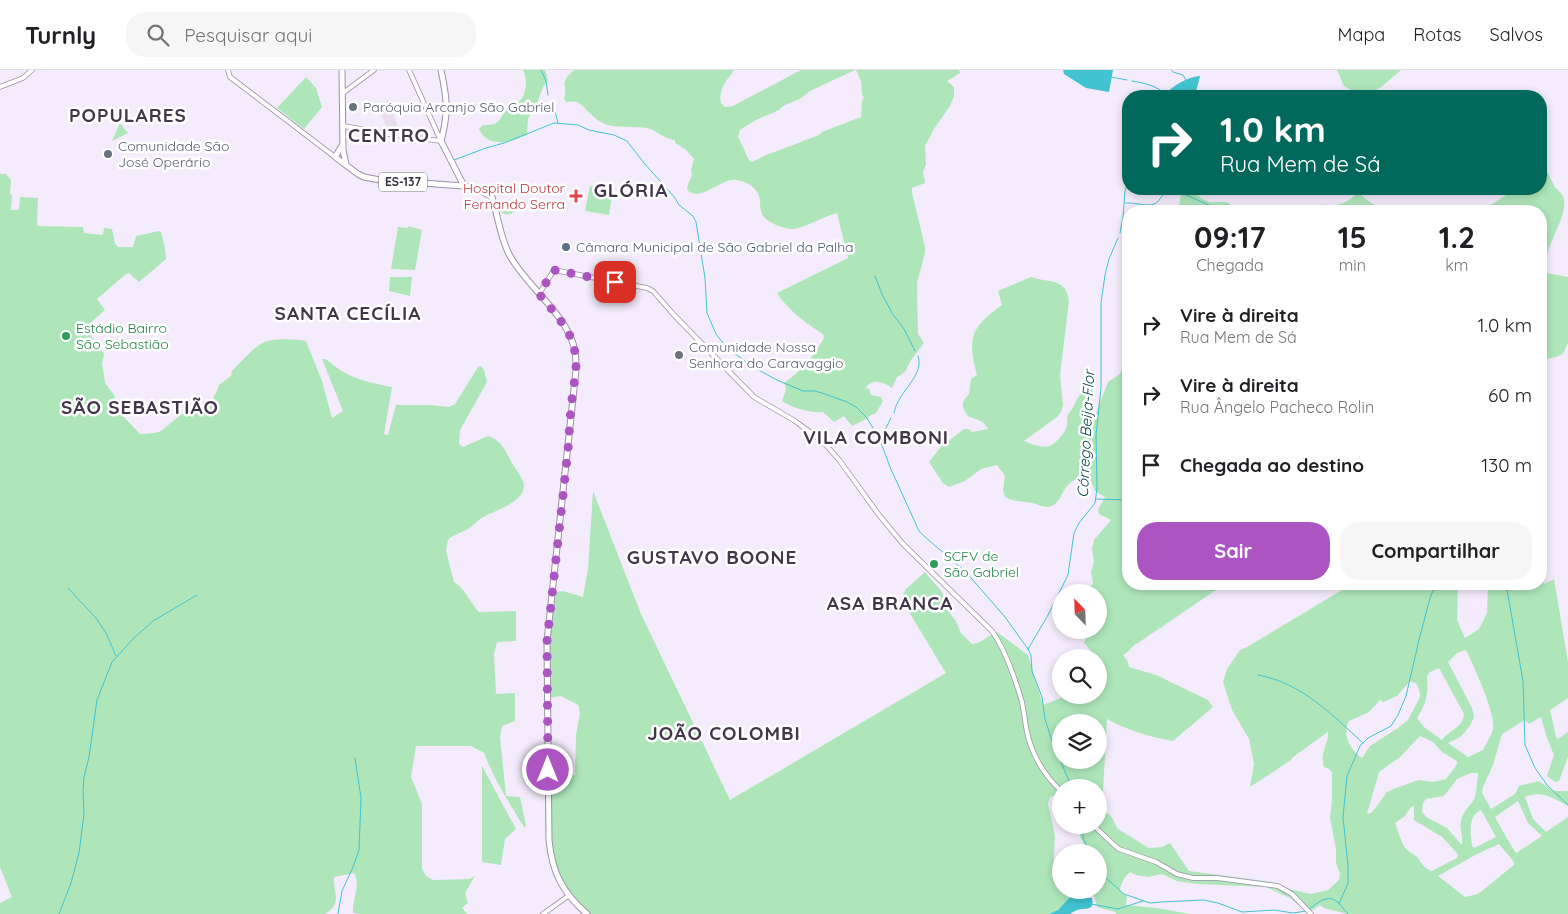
<!DOCTYPE html>
<html lang="pt">
<head>
<meta charset="utf-8">
<style>
  :root { --surface:#fff; --page:#f6f6f6; --text:#202124; --muted:#757577; --line:#e0e0e0; --accent:#ac54c1 }
  body { margin:0; font-family:Quicksand,sans-serif; background:var(--page); color:var(--text); height:100vh; display:flex; flex-direction:column; font-size:19px; white-space:nowrap }
  * { box-sizing:border-box; margin:0 }
  p { font-size:16px; color:var(--muted) }
  .icon { flex:none; width:28px; height:28px; fill:none; stroke:currentColor; stroke-width:2; stroke-linecap:round; stroke-linejoin:round }
  .map { position:relative; flex:1; overflow:hidden }
  .drawer { position:absolute; left:1122px; top:135px; width:425px; height:385px; display:flex; flex-direction:column; background:var(--surface); border-radius:20px; box-shadow:0 2px 8px #0003 }
  .drawer>* { flex:none }
  .top-card { position:absolute; left:1122px; top:20px; width:425px; height:105px; border-radius:20px; box-shadow:0 2px 8px #0003; background:#00695c; color:#fff; overflow:hidden }
  .needle { width:32px; rotate:337deg }
  .controls { position:absolute; left:1052px; top:514px; display:grid; gap:10px }
  .controls a { display:grid; place-items:center; width:55px; height:55px; border-radius:50%; background:var(--surface); box-shadow:0 2px 8px #0003; font-size:25px }
  .pin { position:absolute; display:grid; place-items:center; width:42px; height:42px; color:#fff; margin:-21px; border-radius:10px; box-shadow:0 2px 8px #0006 }
  .me { position:absolute; width:55px; margin:-28px; rotate:0deg; stroke-linejoin:round; filter:drop-shadow(0 0 4px #0008) }
  .turn { display:flex; align-items:center; gap:18px; height:105px; padding:0 15px; font-size:22px }
  .turn .icon { width:65px; height:65px; stroke-width:2.5 }
  .turn b { display:block; font-size:35px; line-height:42px }
  .eta { display:flex; justify-content:space-evenly; align-items:center; height:85px; text-align:center }
  .eta b { font-size:30px; font-weight:700; line-height:35px }
  .cta { display:flex; gap:10px; margin-top:auto; padding:10px 15px }
  .cta a { flex:1; height:58px; border-radius:20px; background:var(--accent); color:#fff; font-size:20px; font-weight:700; line-height:58px; text-align:center }
  .cta a+a { background:var(--page); color:var(--text) }
  ul { padding:0; list-style:none }
  li { display:flex; align-items:center; gap:15px; height:70px; padding:0 15px }
  li div { flex:1 }
  li b { display:block; font-size:19px }
  li em { font-style:normal }
  header { display:flex; align-items:center; gap:30px; box-sizing:border-box; height:70px; padding:0 25px; background:var(--surface); border-bottom:1px solid var(--line) }
  header strong { font-size:24px }
  nav { display:flex; gap:28px; margin-inline-start:auto; font-size:18px }
  .search { width:350px; height:45px; background:var(--page); display:flex; align-items:center; gap:12px; box-sizing:border-box; padding:0 18px; border-radius:20px; color:var(--muted); font-size:19px }
  .map>svg:first-child { display:block }
</style>
</head>
<body>
<header>
<strong>Turnly</strong>
<div class="search"><svg class="icon" aria-label="search" viewBox="0 0 24 24"><circle cx="10" cy="10" r="6"/><path d="M15 15l6 6"/></svg>Pesquisar aqui</div>
<nav><a>Mapa</a><a>Rotas</a><a>Salvos</a></nav>
</header>
<div class="map">
<svg width="1568" height="844" viewBox="0 0 1568 844">
  <rect width="100%" height="100%" fill="#f4ecfc"/>
  <path fill="#ebdcee" d="M388,30L398,57L390,60L384,52L377,34Z"/>
  <path fill="#aee6ba" fill-rule="evenodd" d="M523,0H545L548,10L543,17L537,33L528,49L527,65C511,72 488,79 479,59L483,55C502,55 497,51 507,39C510,36 514,36 517,33C527,26 528,10 523,0Z
    M574,0H734C726,12 718,19 721,33L725,37L733,36L801,0H855L810,21L800,29L785,35L779,40L756,50L740,60L738,67L749,90L752,92L764,86L819,65L822,62L861,47L862,31L864,27L862,25L861,11L856,0H959L960,3L947,11L954,17V26L950,36L934,59L925,76L926,95L923,102L925,113L912,118V122L925,177V183L917,213L918,264L924,273L911,290L905,302L897,307L892,318C883,311 871,308 865,319L869,318L871,325L881,327L883,331L876,343L869,346L867,350L866,349L852,356L844,346L834,352L823,342C810,343 792,338 782,331C784,324 787,322 785,314H783C804,298 811,290 824,268L823,264C808,255 787,239 777,223L848,188L837,143C825,146 804,158 793,159C784,159 767,153 762,144C760,140 760,134 760,129C758,118 748,112 737,110C721,107 702,133 687,120L688,114L692,106L691,100L694,89L686,80L675,73V70C663,69 657,60 647,58C632,55 615,60 601,52C592,48 583,34 577,32C574,31 570,32 566,32L564,29C569,15 557,15 574,0Z
    M1337,0H1401L1380,18L1368,23L1357,24L1344,16Z
    M306,7L316,18L322,37L304,59L277,38Z
    M120,53L128,63L112,71Z
    M1546,100C1550,105 1551,111 1555,117C1558,121 1563,124 1564,129C1568,150 1540,180 1547,203L1568,207V273L1563,284L1556,287L1547,289L1542,293L1541,141H1481L1516,119H1541V101Z
    M0,104H6L11,110L10,123L12,126L11,140H19L20,127L38,128L37,156L83,157L84,163L103,165L104,158L112,159L115,174L118,177H133L136,166L159,161L161,162L165,178L166,189L139,212L129,203L126,204L97,229L105,240L88,255L86,259L104,284L102,293L105,313L114,325L123,346L140,364L155,363L161,361L193,335L198,333L206,335L212,331L220,314L231,306L232,301C242,291 253,277 265,272C274,268 296,269 306,271L322,311L332,348L343,341L322,289H326C349,309 363,311 392,317L384,364L388,365L396,335H431L449,337L455,334L478,297L481,296L484,300L487,312L460,360L459,374L463,377L488,366C500,369 506,381 511,391C514,398 523,407 524,415C525,433 492,441 480,449C476,452 473,456 468,459C461,463 454,464 448,470L446,481L454,512C464,517 471,534 479,542L516,541V571L497,572L494,584L496,624L515,623V651L502,656L500,667L506,726L520,727L526,756L524,757C509,733 494,709 484,683L471,676H416L411,707L422,734V799L426,806L433,810L470,809L475,806L465,823L468,833L462,838L467,844H359L353,843C352,829 361,815 354,803L334,807C333,823 343,833 325,844H0V833L12,827L0,797Z
    M590,116L613,120L609,145L585,141Z
    M1182,119C1192,119 1200,130 1210,132C1218,133 1223,130 1230,134L1231,139L1230,141H1178Z
    M1358,123L1382,141H1311C1322,130 1329,138 1341,134C1347,132 1353,127 1358,123Z
    M503,131L515,134L517,140C514,143 505,147 501,142C499,140 499,137 499,135Z
    M408,156L422,160L415,200L391,199L398,157L408,158Z
    M390,207H412L410,226L389,221Z
    M1031,207C1048,213 1066,207 1069,231L1060,305L1063,335L1061,342L1057,347L1024,371C1040,377 1049,382 1061,366C1063,364 1066,360 1067,356C1068,352 1066,349 1068,345C1069,342 1070,342 1072,339C1077,331 1081,316 1093,320C1092,329 1088,335 1093,343H1096L1108,312L1120,304L1122,298L1129,292V514H1225L1138,573C1131,576 1130,582 1123,585L1128,592L1129,597L1156,605L1208,630L1213,637L1173,671C1150,667 1127,660 1107,649L1102,740L1111,746L1118,759L1149,778L1162,777L1170,773L1189,801L1272,812L1276,816L1311,824L1328,820L1339,810L1340,804L1336,793V779L1330,748L1332,730V702L1329,699L1324,697C1319,682 1329,674 1328,662L1293,687L1291,690L1250,717L1254,694L1249,669L1232,640L1223,612L1227,599L1240,580L1247,577L1342,520L1348,514H1458L1457,550L1465,568L1479,559L1487,543L1488,514L1513,515L1541,514V504L1544,514L1554,509L1568,592V628L1550,640L1556,667L1558,669L1568,662V687L1559,711L1555,712L1547,706L1554,685L1547,668L1541,647L1529,654L1525,650L1502,664L1493,695L1483,717L1482,723L1491,739L1515,724L1519,716L1539,711L1553,721H1568V736C1553,728 1542,720 1525,727L1533,749L1546,762L1568,747V844H1346C1337,840 1327,841 1320,835L1308,843L1290,828L1266,817L1197,814L1177,811L1162,804L1148,807L1136,805L1130,802C1124,808 1121,812 1120,821L1127,826L1126,835L1157,838L1190,844H1116L1115,842L1097,837L1094,826L1086,820H1099V782H1089L1080,767L1081,755H1099V718H1061V725L1060,724L1050,727L1048,734L1055,766L1053,805L1056,809L1061,814V820H1066L1070,827L1058,840L1049,844H589C578,835 566,822 560,809C547,782 550,735 549,705H575L576,665L580,643L579,638L578,635L561,626L549,628V572L556,522L563,521L583,527L588,499L593,421L641,544L730,730L946,603L901,529L906,519L925,502L942,522L947,540L956,551L961,563L972,574C981,574 988,565 997,562L1028,585L1043,635L1068,625H1099V588L1092,587L1091,581L1084,573L1087,565L1086,560H1099V522H1081V517L1090,516L1093,514L1091,502L1094,492L1092,479L1094,470L1111,450L1099,444L1098,440L1105,427L1095,421L1089,406L1085,404C1079,407 1073,410 1068,415C1061,422 1060,436 1047,437C1042,437 1037,434 1032,433C1023,431 1013,432 1005,427L1003,420L1005,406L997,395L981,399L965,411L949,417L943,413L929,392L940,378L964,359H969L972,362L988,359L983,352L968,346C961,336 961,333 969,324L971,309L977,305C967,268 971,257 1002,235L998,221ZM1465,580L1467,582C1474,597 1496,644 1493,659C1491,666 1486,674 1483,680L1468,687L1448,673L1459,668L1464,663L1471,654L1474,647L1472,638L1448,592L1457,583ZM1439,598L1464,644C1463,658 1449,660 1442,670L1424,657L1417,648C1426,635 1429,621 1427,606L1430,602ZM1410,611L1417,614L1420,623V627L1408,650L1398,658L1370,676L1362,688C1350,679 1342,666 1349,651L1369,642L1380,630L1383,632L1397,626ZM1061,652H1099V690H1061ZM1420,666L1433,672L1442,682L1457,691V694L1453,700L1446,709L1433,712L1419,710L1396,718L1387,722L1373,741L1371,743L1367,744L1379,702L1400,687ZM1471,703H1478C1477,710 1477,720 1475,727C1472,735 1464,738 1461,751C1459,759 1463,766 1462,774H1461L1447,758L1426,747L1422,741L1423,733L1426,729L1444,726L1457,709ZM1518,731L1528,753L1542,766L1516,783L1506,767L1495,747ZM1412,736L1414,737V750L1442,767L1458,784L1457,788L1432,801C1424,799 1422,793 1417,787C1414,784 1410,783 1407,780C1401,773 1398,761 1395,753L1404,747ZM1481,740L1496,767L1474,778L1472,776C1471,763 1467,747 1481,740ZM1499,774L1514,792V795L1478,824L1465,827L1438,806L1479,783Z
    M482,696L516,759L505,769L501,795L482,792Z"/>
  <path fill="#41c3d0" d="M1063,0H1113L1109,22L1086,18L1064,4Z
    M1200,6L1195,26H1163C1173,16 1186,7 1200,6Z
    M1070,827L1092,828C1095,842 1085,837 1077,840C1074,841 1072,843 1070,844C1064,844 1055,844 1049,844L1058,840Z"/>
  <g fill="none" stroke-linecap="round" stroke-linejoin="round">
    <path stroke="#41c3d0" stroke-width="1" d="M541,0L546,11L548,25
      M1171,0L1173,2L1183,5L1186,10
      M1111,7L1127,10
      M1132,11C1144,13 1159,16 1167,26
      M554,37L558,53
      M454,90L486,78L504,73L554,53L578,55L589,60L614,65L627,71L644,93L675,128L679,135L693,146L696,152L705,208L707,243L716,264L726,277L753,297L777,310L803,321H815L822,323L847,332L856,337L867,348L880,370L890,397L919,461L925,467L965,501L1005,547L1028,579L1031,585L1032,601L1042,627L1045,649L1052,671L1072,718
      M1184,124L1213,137L1228,141
      M1125,133C1132,132 1149,137 1154,134C1160,132 1161,125 1166,122
      M1120,163L1123,147L1125,121L1129,111
      M875,206L882,224L892,243L904,259L915,281
      M894,343C895,339 896,335 898,332C905,317 924,303 918,286
      M880,370L891,348
      M1096,429L1129,430
      M1506,514L1523,611L1525,675L1535,698L1547,715L1568,735
      M68,518L96,548L106,563L116,586
      M1028,579L1047,547L1068,505L1074,463L1079,453L1095,433L1097,418L1096,365L1101,318V233L1105,205L1109,189L1118,168
      M1258,605C1302,613 1331,644 1363,673
      M1082,755L1083,768L1090,782
      M1099,797L1107,809L1124,824L1150,833L1161,832L1203,830L1218,833L1242,842L1274,840L1293,843L1306,841
      M1091,834L1118,839L1143,831
      M1339,834L1348,813V796L1343,747L1347,706L1360,676L1368,668L1391,656L1398,645L1406,626L1419,570L1430,528L1436,514
      M1309,839C1317,834 1326,824 1336,831C1341,834 1344,840 1348,844
      M59,844L71,813L79,783L84,744L83,722L84,707L89,687L97,630L112,592L134,568L153,551L197,525
      M338,844L342,821L353,797L359,780L361,728L355,688"/>
    <defs>
      <path id="tertiary" d="M228,0L230,7L335,87
        M409,0L441,71
        M0,17L23,8L32,0
        M343,23L374,0
        M344,56L387,64L441,71
        M539,224L554,200L647,218L653,221L674,245L754,327L795,351L818,368L826,375L840,391L879,445L903,474L992,561C1006,581 1015,608 1022,632C1024,642 1025,652 1027,662C1032,685 1044,705 1061,721
        M1093,755L1112,773L1119,779L1156,792L1177,804L1193,808H1217L1278,816L1292,824L1311,844
        M543,844L568,826"/>
      <path id="primary" d="M342,0L343,80L346,94
        M441,0C447,29 449,41 441,71L464,116
        M343,74L335,87L358,104L364,107L380,110L464,116L478,119L492,127C498,146 500,168 510,186C528,218 568,245 575,281C576,287 576,294 576,300L547,571L549,770C552,802 562,822 587,844"/>
    </defs>
    <use href="#tertiary" stroke="#9c8fa8" stroke-width="5.5"/>
    <use href="#primary" stroke="#9c8fa8" stroke-width="7"/>
    <use href="#tertiary" stroke="#fff" stroke-width="4"/>
    <use href="#primary" stroke="#fff" stroke-width="5"/>
  </g>
  <g fill="none" stroke-linecap="round" stroke-linejoin="round">
    <path stroke="#ac54c1" stroke-width="9" stroke-dasharray="0 16.2" d="M548,700L547,571L568,380L571,336L576,300V286L573,274L568,261L555,243L539,224L554,200L615,212"/>
  </g>
  <g fill="#6b7280" stroke="#fff" stroke-width="2">
    <circle cx="353" cy="37" r="5"/>
    <circle cx="108" cy="84" r="5"/>
    <circle cx="679" cy="285" r="5"/>
  </g>
  <path fill="#e0444e" stroke="#fff" stroke-width="2" d="M573.5 118.5h5v5h5v5h-5v5h-5v-5h-5v-5h5z"/>
  <circle fill="#5c6f8a" stroke="#fff" stroke-width="2" cx="566" cy="177" r="5"/>
  <g fill="#2e9e5b" stroke="#fff" stroke-width="2">
    <circle cx="66" cy="266" r="5"/>
    <circle cx="934" cy="494" r="5"/>
  </g>
  <g text-anchor="middle" stroke-width="5" stroke-linejoin="round" paint-order="stroke">
    <rect fill="#fff" stroke="#716d74" stroke-width="1" x="379" y="102.5" width="48" height="19" rx="4"/>
    <g font-size="12" font-weight="bold" fill="#342e38">
      <text x="403" y="116">ES-137</text>
    </g>
    <g font-size="14" fill="#5b616d" stroke="#fff" text-anchor="start">
      <text x="363" y="42">Paróquia Arcanjo São Gabriel</text>
      <text x="118" y="81">Comunidade São<tspan x="118" dy="16">José Operário</tspan></text>
      <text x="689" y="282">Comunidade Nossa<tspan x="689" dy="16">Senhora do Caravaggio</tspan></text>
    </g>
    <g font-size="14" fill="#be3a42" stroke="#fff" text-anchor="end">
      <text x="565" y="123">Hospital Doutor<tspan x="565" dy="16">Fernando Serra</tspan></text>
    </g>
    <g font-size="14" fill="#4e5e75" stroke="#fff" text-anchor="start">
      <text x="576" y="182">Câmara Municipal de São Gabriel da Palha</text>
    </g>
    <g font-size="14" fill="#27864d" stroke="#fff" text-anchor="start">
      <text x="76" y="263">Estádio Bairro<tspan x="76" dy="16">São Sebastião</tspan></text>
      <text x="944" y="491">SCFV de<tspan x="944" dy="16">São Gabriel</tspan></text>
    </g>
    <g font-size="15" font-style="italic" fill="#044147" stroke="#fff">
      <text transform="translate(1086 364) rotate(-87)" y="5">Córrego Beija-Flor</text>
    </g>
    <g font-size="19" font-weight="bold" letter-spacing="1" fill="#42364b" stroke="#fff">
      <text x="128" y="52">POPULARES</text>
      <text x="389" y="72">CENTRO</text>
      <text x="631" y="127">GLÓRIA</text>
      <text x="348" y="250">SANTA CECÍLIA</text>
      <text x="140" y="344">SÃO SEBASTIÃO</text>
      <text x="876" y="374">VILA COMBONI</text>
      <text x="712" y="494">GUSTAVO BOONE</text>
      <text x="890" y="540">ASA BRANCA</text>
      <text x="724" y="670">JOÃO COLOMBI</text>
    </g>
  </g>
</svg>
<div class="controls">
<a><svg class="needle" viewBox="-14 -14 28 28"><path d="M0-13l5 13h-10z" fill="#e53935"/><path d="M0 13l5-13h-10z" fill="#757577"/></svg></a>
<a><svg class="icon" aria-label="search" viewBox="0 0 24 24"><circle cx="10" cy="10" r="6"/><path d="M15 15l6 6"/></svg></a>
<a><svg class="icon" aria-label="layers" viewBox="0 0 24 24"><path d="M12 4l9 5-9 5-9-5zM3 14l9 5 9-5"/></svg></a>
<a>+</a>
<a>−</a>
</div>
<div class="pin" style="left:615px;top:212px;background:#d93025"><svg class="icon" aria-label="arrive" viewBox="0 0 24 24"><path d="M6 21V4h12l-3 4 3 4H6"/></svg></div>
<svg class="me" style="left:548px;top:700px" viewBox="-20 -20 40 40"><circle r="17" fill="#ac54c1" stroke="#fff" stroke-width="3"/><path d="M0-11L8 9 0 5-8 9z" fill="#fff"/></svg>
<div class="top-card">
<div class="turn"><svg class="icon" aria-label="right" viewBox="0 0 24 24"><path d="M7 20v-9h11M14 6l5 5-5 5"/></svg><div><b>1.0 km</b>Rua Mem de Sá</div></div>
</div>
<section class="drawer">
<div class="eta">
<div><b>09:17</b><p>Chegada</p></div>
<div><b>15</b><p>min</p></div>
<div><b>1.2</b><p>km</p></div>
</div>
<ul>
<li><svg class="icon" aria-label="right" viewBox="0 0 24 24"><path d="M7 20v-9h11M14 6l5 5-5 5"/></svg><div><b>Vire à direita</b><p>Rua Mem de Sá</p></div><em>1.0 km</em></li>
<li><svg class="icon" aria-label="right" viewBox="0 0 24 24"><path d="M7 20v-9h11M14 6l5 5-5 5"/></svg><div><b>Vire à direita</b><p>Rua Ângelo Pacheco Rolin</p></div><em>60 m</em></li>
<li><svg class="icon" aria-label="arrive" viewBox="0 0 24 24"><path d="M6 21V4h12l-3 4 3 4H6"/></svg><div><b>Chegada ao destino</b></div><em>130 m</em></li>
</ul>
<div class="cta"><a>Sair</a><a>Compartilhar</a></div>
</section>
</div>
</body>
</html>
